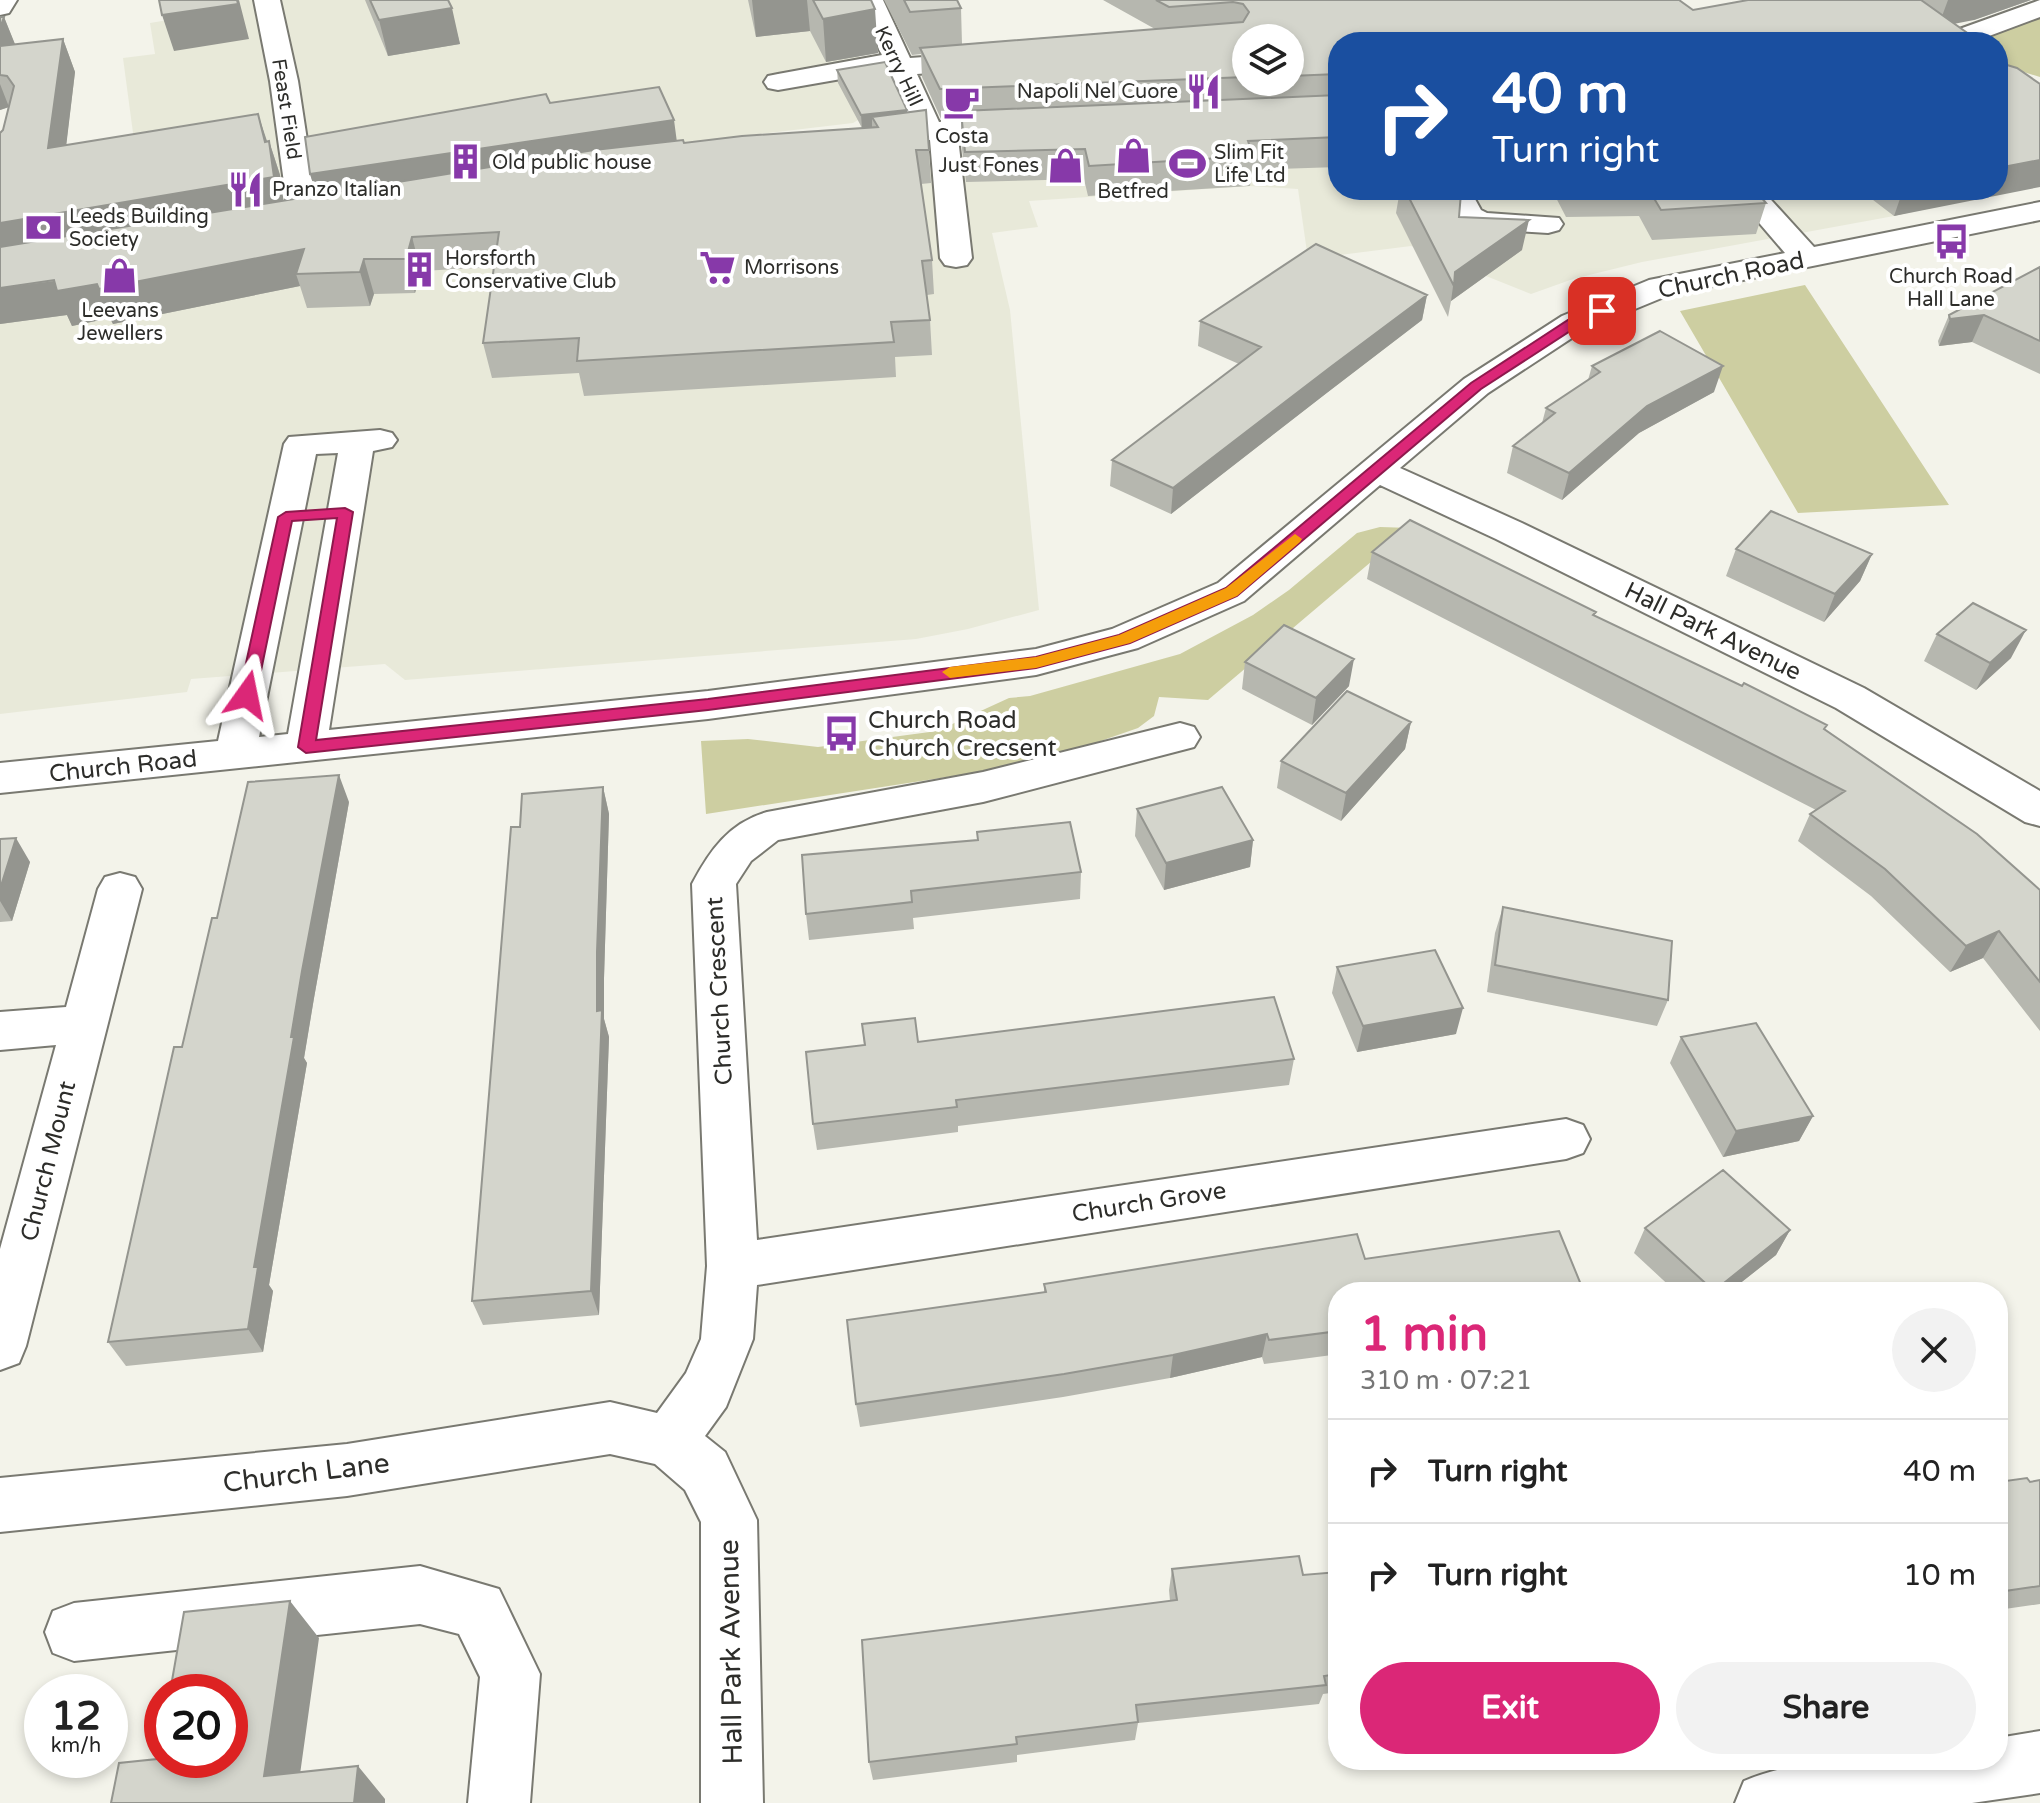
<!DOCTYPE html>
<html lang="en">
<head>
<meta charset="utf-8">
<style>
  :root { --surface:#fff; --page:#f2f2f2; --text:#222; --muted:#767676; --line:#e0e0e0; --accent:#db2777 }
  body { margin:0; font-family:"Varela Round",sans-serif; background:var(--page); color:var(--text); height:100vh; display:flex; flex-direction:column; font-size:30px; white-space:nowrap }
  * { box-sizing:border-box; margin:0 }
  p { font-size:26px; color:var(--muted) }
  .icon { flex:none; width:44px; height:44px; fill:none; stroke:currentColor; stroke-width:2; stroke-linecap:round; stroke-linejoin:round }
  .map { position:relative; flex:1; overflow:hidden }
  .sheet { position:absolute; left:1328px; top:1282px; width:680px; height:488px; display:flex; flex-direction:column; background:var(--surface); border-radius:32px; box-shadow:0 4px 12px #0003 }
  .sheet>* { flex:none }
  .banner { position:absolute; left:1328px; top:32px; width:680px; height:168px; border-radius:32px; box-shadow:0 4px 12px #0003; background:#1a4fa0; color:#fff; overflow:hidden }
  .controls { position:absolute; left:1232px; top:24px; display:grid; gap:16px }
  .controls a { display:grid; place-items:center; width:72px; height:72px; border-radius:50%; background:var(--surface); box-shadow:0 4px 12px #0003; font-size:40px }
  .speed { position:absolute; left:24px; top:1674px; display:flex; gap:16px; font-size:40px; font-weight:700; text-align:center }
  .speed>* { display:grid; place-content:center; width:104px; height:104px; border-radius:50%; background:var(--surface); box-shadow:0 4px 12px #0003; line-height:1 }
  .speed small { font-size:20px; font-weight:400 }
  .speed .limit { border:12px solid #d22; background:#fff; color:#111 }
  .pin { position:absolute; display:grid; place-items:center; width:68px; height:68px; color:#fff; margin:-34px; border-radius:16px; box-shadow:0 4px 12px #0006 }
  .me { position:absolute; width:88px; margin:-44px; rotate:12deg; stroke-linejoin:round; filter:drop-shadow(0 0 6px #0008) }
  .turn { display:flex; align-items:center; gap:28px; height:168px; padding:0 32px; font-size:36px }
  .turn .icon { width:104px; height:104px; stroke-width:2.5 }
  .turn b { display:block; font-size:56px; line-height:68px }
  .round { display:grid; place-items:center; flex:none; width:84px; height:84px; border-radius:42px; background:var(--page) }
  .overview { display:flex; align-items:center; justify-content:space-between; height:136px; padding:0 32px }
  h1 { font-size:48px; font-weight:700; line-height:60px; color:var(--accent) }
  .button { display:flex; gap:16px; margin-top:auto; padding:16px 32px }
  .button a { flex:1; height:92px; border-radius:48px; background:var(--accent); color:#fff; font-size:32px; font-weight:700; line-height:92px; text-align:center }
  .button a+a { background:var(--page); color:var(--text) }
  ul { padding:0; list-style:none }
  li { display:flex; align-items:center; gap:24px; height:104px; padding:0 32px; border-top:2px solid var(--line) }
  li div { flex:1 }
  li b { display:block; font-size:30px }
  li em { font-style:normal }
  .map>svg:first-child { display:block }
</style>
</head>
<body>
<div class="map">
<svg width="2040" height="1803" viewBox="0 0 2040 1803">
  <rect width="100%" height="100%" fill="#f3f3ea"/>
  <path fill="#e8e9d9" d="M164,0H833L872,84L858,120L853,123L319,186L281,194L135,148L123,58L155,54L150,23L168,20Z
    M1338,141V190H1998L2040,185L1894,216L1642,262L1573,279L1531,294L1411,246L1308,259L1298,189L1250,186L1029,201L1038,227L992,233L1010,310L1039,610L968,629L916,639L405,680L385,664L191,679L187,692L0,714V293L914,159L982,154Z"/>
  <path fill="#cdcea1" d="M2040,15V77L1998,64V42H1971Z
    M1805,285L1949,505L1798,513L1680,311Z
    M1380,527L1411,528L1208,700L1159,697L1154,716L1138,728L1066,753L999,769L706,814L701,741L748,739L818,747L937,731L1009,698L1030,696L1180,654L1253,615L1289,590L1357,533Z"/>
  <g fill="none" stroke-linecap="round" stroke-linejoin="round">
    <defs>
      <path id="minor" d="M0,0H17L9,13L0,15Z
        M254,0H280L298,81L319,219L315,225L304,228L293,225L289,219L270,81Z
        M857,0H883L910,58L980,53L990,55L994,61L990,67L980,69L917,74L939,122L1023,118L1033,121L1037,127L1033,133L1023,136L958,138L972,258L967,265L956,267L945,265L940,258L930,140L868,147L858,144L854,138L858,132L912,124L887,71L778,90L768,88L764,82L768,76L778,74L882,55Z
        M2040,0V17L1973,42H1936L1940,36Z
        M1440,190H1470L1481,210L1487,213L1559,218L1563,224L1559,230L1548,233L1470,228L1458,222Z
        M1731,190H1762L1814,247L2040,202V220L1669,295L1584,330L1488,393L1400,468L1522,523L1864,688L2040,791V826L2025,822L1836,708L1496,539L1380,485L1244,601L1138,648L1036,675L708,719L0,793V763L218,741L284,444L289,437L380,430L392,433L397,440L392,447L373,451L329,730L708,691L1036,649L1112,629L1218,583L1464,379L1562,316L1649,280L1785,253ZM338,453L288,734L259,737L316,454Z
        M1180,723L1194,727L1200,737L1194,747L983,802L778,840L751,861L736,884L757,1240L1566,1119L1583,1125L1590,1139L1583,1153L1566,1159L757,1285L753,1339L726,1407L705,1436L725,1452L757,1520L763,1803H701V1522L685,1490L655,1464L610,1454L347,1496L0,1532V1478L347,1444L610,1402L657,1413L686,1373L701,1339L707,1266L692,884C710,850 729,823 767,812L983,772Z
        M120,873L135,877L142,889L26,1346L19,1363L0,1370V1249L56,1045L0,1050V1012L66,1007L98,889L105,877Z
        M420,1566L499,1589L540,1674L530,1803H468L480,1677L459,1634L420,1624L74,1661L53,1653L45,1632L53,1611L74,1603Z
        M2040,1731V1793L1972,1803H1735L1744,1781C1821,1749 1916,1760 1998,1760V1738Z"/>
    </defs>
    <use href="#minor" stroke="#797971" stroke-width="4"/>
    <use href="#minor" fill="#fff" fill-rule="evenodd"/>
  </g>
  <path fill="#b6b7af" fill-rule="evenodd" d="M365,0H448L460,44L388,56Z
    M748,0H871L878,53L826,62L810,31L756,37Z
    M884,0H957L961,8L962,44L1155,29L1103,0H1679L1693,10L1748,0H2031L1974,20L1338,42V167L1252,170L1250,186L1088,196L1084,179L966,182L961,141V118L941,119L922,77L921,54L912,55ZM1246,38H1290V82H1246Z
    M0,17H4L15,45L63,39L75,72L66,145L269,141L280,175L283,201L317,196L310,174L550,103L684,143L872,128H862L838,83L837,70L907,110V113L929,150L931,183L921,184L932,260L934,294L927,295L930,320L932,355L895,357L896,377L584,396L579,373L492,378L483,343L494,267L421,271L415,293L374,294L370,306L307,308L300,286L113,324L110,318L72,326L67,315L0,324V133L3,130L9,107L0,110Z
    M1400,190H1459V217L1522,250L1451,301L1448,317L1396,213Z
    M1552,190H1755L1766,203L1756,234L1652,240L1639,216L1566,217Z
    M1860,190H1998L1894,216Z
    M2040,267V374L1972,342L1939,346L1938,341L1949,315Z
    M1427,295L1422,320L1328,392L1171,514L1110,486L1112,460L1239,364L1198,346L1200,321Z
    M1592,366L1714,392L1639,433L1562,500L1507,473L1513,446L1542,423L1546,408L1588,380Z
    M1736,549L1872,554L1860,581L1824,622L1726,576Z
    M1372,552L1596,612L1594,616L1825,729L2040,890V1031L1983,958L1950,972L1871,896L1798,841L1810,814L1816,810L1367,579Z
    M1937,634L2011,658L1976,690L1924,661Z
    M1245,662L1349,686L1312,725L1242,689Z
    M1411,722L1405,749L1341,821L1277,788L1281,761Z
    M603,787L609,814L604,978V1019L609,1037L599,1315L483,1325L472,1301L520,827Z
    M349,802L314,998L304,1058L307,1063L269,1285L273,1291L263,1352L126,1366L108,1342L182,1047L217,918Z
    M1137,809L1253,840L1250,867L1164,890L1135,836Z
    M977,832L1081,872L1080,899L913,918L914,929L809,940L806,914L977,840Z
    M0,839L30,862L12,921L0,922Z
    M1503,907L1668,1000L1657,1026L1487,992L1495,933Z
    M1337,967L1456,1034L1357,1052L1332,993Z
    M862,1024L918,1042L1294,1059L1289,1085L958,1126V1132L817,1150L813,1124L864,1045Z
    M1681,1037L1813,1116L1799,1141L1723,1157L1670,1063Z
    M1645,1228L1790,1230L1776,1255L1729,1292H1676L1634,1253Z
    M1365,1259L1338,1292V1372L1332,1355L1264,1364L1262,1357L1170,1378L1063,1397L860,1427L856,1404L1044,1292V1284Z
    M2040,1480V1604L1998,1610V1482H2030Z
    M1172,1569L1303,1575L1338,1572V1692L1323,1694L1319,1704L1138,1723L1135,1740L1017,1755V1762L873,1780L869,1762L1170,1601L1169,1590Z"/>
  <path fill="#94958f" d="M239,0L249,39L174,51L162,15Z
    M752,0H807L810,31L756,37Z
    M1948,0H2031L1974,20L1938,27Z
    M452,8L460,44L388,56L379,20Z
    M875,9L878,53L826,62L823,19Z
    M4,17L17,49L0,63V28Z
    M63,39L75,72L62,181L48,148Z
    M0,84L9,107L0,110Z
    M907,110L908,123L872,117V127L862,128L861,115Z
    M258,114L269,147V141L280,175L285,211L0,260V223L265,142Z
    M674,120L678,150L320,205L310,174Z
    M2040,160V187L1894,216L1903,190H1998V168Z
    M1529,220L1522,250L1451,301L1455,272Z
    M412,237L421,271L415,293L406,259Z
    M304,249L296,274L300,286L113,324L110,318L72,326L67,315L0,324V288Z
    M364,259L374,294L370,306L360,272Z
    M1427,295L1422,320L1328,392L1171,514L1173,488L1332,366Z
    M1984,315L1972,342L1939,346L1950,319Z
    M1723,366L1714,392L1639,433L1562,500L1569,473L1647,406Z
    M1872,554L1860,581L1824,622L1835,594Z
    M2026,630L2011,658L1976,690L1990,663Z
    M1354,659L1349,686L1312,725L1316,698Z
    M1411,722L1405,749L1341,821L1346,793Z
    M339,775L349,802L314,998L304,1058L307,1063L269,1285L273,1291L263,1352L248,1329L254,1267L302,971Z
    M603,787L609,814L604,978V1019L609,1037L599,1315L591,1291L597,952Z
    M16,838L30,862L12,921L0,901V889Z
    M1253,840L1250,867L1164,890L1166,863Z
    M1999,931L1983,958L1950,972L1966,946Z
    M1463,1008L1456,1034L1357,1052L1363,1026Z
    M1813,1116L1799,1141L1723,1157L1736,1131Z
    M1790,1230L1776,1255L1729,1292H1713Z
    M1267,1334L1262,1357L1170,1378L1173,1355Z
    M290,1601L319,1638L296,1803L264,1776Z
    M358,1766L385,1799V1803H354Z"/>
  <path fill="#d4d5cc" stroke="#94958f" stroke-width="2" d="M159,0H237L238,4L162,15Z
    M370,0H448L452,8L379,20Z
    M813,0H871L875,9L823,19Z
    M904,0H957L961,8L910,12Z
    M1156,0H1679L1693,10L1748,0H1921L1980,42H1338V74L1290,76V38H1246V77L940,89L920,48L1243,22L1249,12L1243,4L1233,2L1169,7Z
    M0,17H4L0,28Z
    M63,39L48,148L258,114L265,142L269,141L274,177L0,223V133L3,130L14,86L7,76L0,75V46Z
    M1998,54L2007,60V65L2017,68L2040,84V160L1998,168Z
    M885,62L907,110L861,115L837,70Z
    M659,87L674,120L310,174L305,137L546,94L550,103Z
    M1338,95V137L1248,141L1253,156L1089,166L1085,149L965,152L961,111Z
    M926,110L929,150H916L932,260L922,261L930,320L891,322L894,342L577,361L579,338L483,343L499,232L412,237L406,259H364L360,272L296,274L304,249L99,289L97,284L57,291L54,280L0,288V247L594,150L683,140L684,143L742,136L878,127L872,117Z
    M1405,190H1459L1461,193L1459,217L1529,220L1455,272L1454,286Z
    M1649,190H1755L1766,203L1661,210Z
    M1316,244L1427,295L1332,366L1173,488L1112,460L1261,347L1200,321Z
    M2040,267V341L1984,315L1950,319L1949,315Z
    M1660,331L1723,366L1647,406L1569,473L1513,446L1555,413L1546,408L1600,372L1592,366Z
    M1771,511L1872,554L1835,594L1736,549Z
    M1410,520L1596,612L1593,615L1742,686L1744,683L1827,725L1824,729L1977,834L2040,890V982L1999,931L1966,946L1885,869L1810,814L1845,791L1372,552Z
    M1973,603L2026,630L1990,663L1937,634Z
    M1284,625L1354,659L1316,698L1245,662Z
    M1347,691L1411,722L1346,793L1281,761Z
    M339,775L302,971L291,1037H294L254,1267H258L248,1329L108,1342L174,1047H182L212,918H217L248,782Z
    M603,787L597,952V1011L602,1010L591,1291L472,1301L511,827H520L522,794Z
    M1222,787L1253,840L1166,863L1137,809Z
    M1070,822L1081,872L911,891L912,902L806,914L802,855L978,840L977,832Z
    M16,838L0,889V839Z
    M1503,907L1672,941L1668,1000L1495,965Z
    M1435,950L1463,1008L1363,1026L1337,967Z
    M1274,997L1294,1059L956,1100L957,1107L813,1124L806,1052L865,1045L862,1024L915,1018L918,1042Z
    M1756,1023L1813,1116L1736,1131L1681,1037Z
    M1723,1170L1790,1230L1714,1291L1645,1228Z
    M1559,1231L1584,1292H1338V1331L1269,1340L1267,1334L1173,1355L1064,1374L856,1404L847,1320L1046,1292L1044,1284L1357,1234L1365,1259Z
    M2027,1478L2030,1482L2040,1480V1586L1998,1592V1482Z
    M1299,1556L1303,1575L1338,1572V1674L1324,1676L1326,1685L1136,1705L1138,1722L1016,1737L1017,1744L869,1762L862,1640L1177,1600L1172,1569Z
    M290,1601L264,1776L358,1766L354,1803H111L119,1763L157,1759L162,1733V1760H230V1692H170L184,1612Z"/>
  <path fill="#db2777" stroke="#8e194d" stroke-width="2" d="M1602,307L1607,308V314L1578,326L1481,389L1237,596L1130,643L1036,668L708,710L306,753L298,747L337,518L292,521L256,695L247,701L239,695L278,517L286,512L345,508L353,512L316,740L708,699L1036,657L1119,635L1226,588L1471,383L1568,320Z"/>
  <path fill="#f59e0b" d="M1295,534L1302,539L1300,542L1237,596L1130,643L1036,668L950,678L942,672L950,667L1036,657L1119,635L1226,588Z"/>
  <defs>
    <symbol id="restaurant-bare" viewBox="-9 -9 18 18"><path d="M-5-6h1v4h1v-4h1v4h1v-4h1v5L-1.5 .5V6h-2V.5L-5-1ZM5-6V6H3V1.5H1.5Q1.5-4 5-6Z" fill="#8739a9" stroke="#fff" stroke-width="2.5" paint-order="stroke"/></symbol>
    <symbol id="cafe-bare" viewBox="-9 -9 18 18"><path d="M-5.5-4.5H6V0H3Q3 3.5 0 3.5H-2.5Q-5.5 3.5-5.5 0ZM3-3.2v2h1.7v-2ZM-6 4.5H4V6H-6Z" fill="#8739a9" stroke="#fff" stroke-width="2.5" paint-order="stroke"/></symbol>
    <symbol id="shop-bare" viewBox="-9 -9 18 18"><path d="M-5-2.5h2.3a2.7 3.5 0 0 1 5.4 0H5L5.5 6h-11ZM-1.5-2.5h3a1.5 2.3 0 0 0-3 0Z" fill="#8739a9" stroke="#fff" stroke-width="2.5" paint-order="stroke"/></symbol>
    <symbol id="building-bare" viewBox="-9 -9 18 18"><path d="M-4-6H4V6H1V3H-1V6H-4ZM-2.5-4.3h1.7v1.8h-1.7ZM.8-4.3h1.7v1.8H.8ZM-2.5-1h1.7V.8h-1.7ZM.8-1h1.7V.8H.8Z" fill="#8739a9" stroke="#fff" stroke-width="2.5" paint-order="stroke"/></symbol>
    <symbol id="stadium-bare" viewBox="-9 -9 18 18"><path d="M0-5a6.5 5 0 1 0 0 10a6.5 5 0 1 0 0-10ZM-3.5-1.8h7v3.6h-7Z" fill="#8739a9" stroke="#fff" stroke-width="2.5" paint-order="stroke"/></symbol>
    <symbol id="bank-bare" viewBox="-9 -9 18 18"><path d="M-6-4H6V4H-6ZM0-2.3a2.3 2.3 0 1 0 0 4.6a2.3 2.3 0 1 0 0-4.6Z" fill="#8739a9" stroke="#fff" stroke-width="2.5" paint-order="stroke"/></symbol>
    <symbol id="bus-bare" viewBox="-9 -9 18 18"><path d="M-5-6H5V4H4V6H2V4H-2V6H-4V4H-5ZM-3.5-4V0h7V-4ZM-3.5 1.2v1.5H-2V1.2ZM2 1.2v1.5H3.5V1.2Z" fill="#8739a9" stroke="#fff" stroke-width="2.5" paint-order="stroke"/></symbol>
    <symbol id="supermarket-bare" viewBox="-9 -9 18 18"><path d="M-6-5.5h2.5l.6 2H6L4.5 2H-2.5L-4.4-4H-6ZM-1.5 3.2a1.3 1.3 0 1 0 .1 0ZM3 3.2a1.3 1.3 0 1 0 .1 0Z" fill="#8739a9" stroke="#fff" stroke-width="2.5" paint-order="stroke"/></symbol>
  </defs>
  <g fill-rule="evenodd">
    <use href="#restaurant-bare" x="1178" y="66" width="51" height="51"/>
    <use href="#cafe-bare" x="936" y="76" width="51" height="51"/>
    <use href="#shop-bare" x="1108" y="130" width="51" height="51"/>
    <use href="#building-bare" x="440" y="136" width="51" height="51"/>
    <use href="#stadium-bare" x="1162" y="138" width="51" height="51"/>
    <use href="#shop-bare" x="1040" y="140" width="51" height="51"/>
    <use href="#restaurant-bare" x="220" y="164" width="51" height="51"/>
    <use href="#bank-bare" x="18" y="202" width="51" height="51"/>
    <use href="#bus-bare" x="1926" y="216" width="51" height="51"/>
    <use href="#supermarket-bare" x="692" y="242" width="51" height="51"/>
    <use href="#building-bare" x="394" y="244" width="51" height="51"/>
    <use href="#shop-bare" x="94" y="250" width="51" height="51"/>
    <use href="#bus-bare" x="816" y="708" width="51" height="51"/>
  </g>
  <g text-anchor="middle" stroke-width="8" stroke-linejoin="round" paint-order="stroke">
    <g font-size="20" fill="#2d2d2a" stroke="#fff">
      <text transform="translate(899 66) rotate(65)" y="7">Kerry Hill</text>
      <text transform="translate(287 109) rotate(81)" y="7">Feast Field</text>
    </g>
    <g font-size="20" fill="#2d2d2a" stroke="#fff" text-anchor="start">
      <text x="1178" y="98" text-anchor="end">Napoli Nel Cuore</text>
      <text x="962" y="143" text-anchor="middle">Costa</text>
      <text x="1214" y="159">Slim Fit<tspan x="1214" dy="23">Life Ltd</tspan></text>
      <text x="492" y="169">Old public house</text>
      <text x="1039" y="172" text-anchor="end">Just Fones</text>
      <text x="272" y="196">Pranzo Italian</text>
      <text x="1133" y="198" text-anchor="middle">Betfred</text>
      <text x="69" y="223">Leeds Building<tspan x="69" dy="23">Society</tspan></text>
      <text x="445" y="265">Horsforth<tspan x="445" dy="23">Conservative Club</tspan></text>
      <text x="744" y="274">Morrisons</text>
      <text x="1951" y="283" text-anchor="middle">Church Road<tspan x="1951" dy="23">Hall Lane</tspan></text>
      <text x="120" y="317" text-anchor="middle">Leevans<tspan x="120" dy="23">Jewellers</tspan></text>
    </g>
    <g font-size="24" fill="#2d2d2a" stroke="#fff">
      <text transform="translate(1731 275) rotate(-12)" y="8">Church Road</text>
      <text transform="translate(1713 631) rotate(26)" y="8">Hall Park Avenue</text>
      <text transform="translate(123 766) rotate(-6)" y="8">Church Road</text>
      <text transform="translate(719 991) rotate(-93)" y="8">Church Crescent</text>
      <text transform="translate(48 1161) rotate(-76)" y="8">Church Mount</text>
      <text transform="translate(1149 1202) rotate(-9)" y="8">Church Grove</text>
    </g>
    <g font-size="24" fill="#2d2d2a" stroke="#fff" text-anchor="start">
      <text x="868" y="728">Church Road<tspan x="868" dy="28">Church Crecsent</tspan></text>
    </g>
    <g font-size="28" fill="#2d2d2a" stroke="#fff">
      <text transform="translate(306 1472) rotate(-7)" y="10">Church Lane</text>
      <text transform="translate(730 1652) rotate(-91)" y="10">Hall Park Avenue</text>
    </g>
  </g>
</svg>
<div class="controls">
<a><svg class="icon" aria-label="layers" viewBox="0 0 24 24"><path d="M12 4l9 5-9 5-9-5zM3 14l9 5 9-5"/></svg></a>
</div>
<div class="speed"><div>12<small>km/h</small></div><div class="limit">20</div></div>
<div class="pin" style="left:1602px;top:311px;background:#d93025"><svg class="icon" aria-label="arrive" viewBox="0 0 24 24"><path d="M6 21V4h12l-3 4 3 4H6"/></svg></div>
<svg class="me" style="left:247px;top:695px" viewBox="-20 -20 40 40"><path d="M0-17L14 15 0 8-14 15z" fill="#db2777" stroke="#fff" stroke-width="4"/></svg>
<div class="banner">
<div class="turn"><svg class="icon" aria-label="right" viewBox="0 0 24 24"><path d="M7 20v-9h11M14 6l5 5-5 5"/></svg><div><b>40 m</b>Turn right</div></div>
</div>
<section class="sheet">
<div class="overview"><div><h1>1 min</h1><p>310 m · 07:21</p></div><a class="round"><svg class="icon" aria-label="close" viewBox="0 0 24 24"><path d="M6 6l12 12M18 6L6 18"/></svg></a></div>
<ul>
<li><svg class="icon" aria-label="right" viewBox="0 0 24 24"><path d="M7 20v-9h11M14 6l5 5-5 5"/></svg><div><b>Turn right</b></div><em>40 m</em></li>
<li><svg class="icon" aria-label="right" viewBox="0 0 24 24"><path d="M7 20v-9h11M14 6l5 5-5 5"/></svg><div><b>Turn right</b></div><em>10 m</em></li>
</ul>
<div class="button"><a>Exit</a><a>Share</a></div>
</section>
</div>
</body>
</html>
